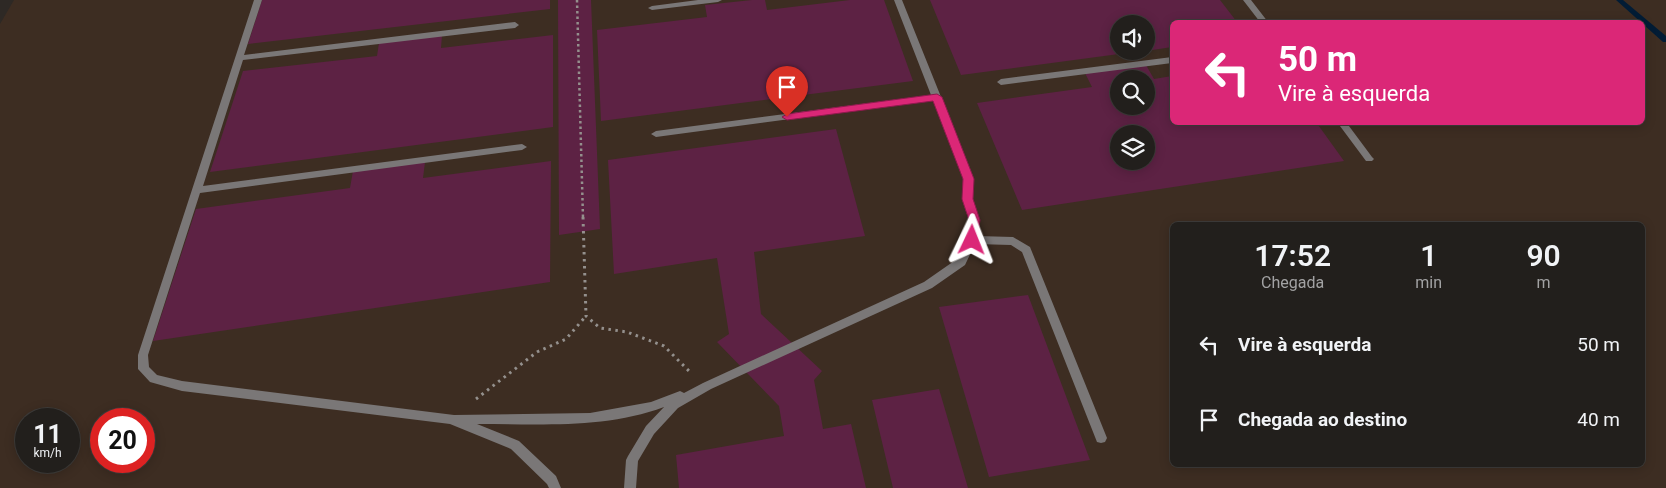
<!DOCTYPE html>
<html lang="pt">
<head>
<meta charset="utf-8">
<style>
  :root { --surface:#221f1c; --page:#2a2725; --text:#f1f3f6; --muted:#a2a2a3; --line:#3f3d3b }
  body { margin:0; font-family:Roboto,sans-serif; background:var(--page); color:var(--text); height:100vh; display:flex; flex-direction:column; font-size:19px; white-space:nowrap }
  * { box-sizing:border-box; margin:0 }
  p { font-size:16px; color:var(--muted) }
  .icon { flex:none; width:28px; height:28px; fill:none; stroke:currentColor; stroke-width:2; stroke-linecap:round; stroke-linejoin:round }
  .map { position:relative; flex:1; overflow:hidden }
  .sheet { position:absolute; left:1170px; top:222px; width:475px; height:245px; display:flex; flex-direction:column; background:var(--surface); border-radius:8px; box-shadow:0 2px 12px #0003,0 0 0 1px var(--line) }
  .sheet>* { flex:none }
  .guide { position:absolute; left:1170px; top:20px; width:475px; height:105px; border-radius:8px; box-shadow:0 2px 12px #0003,0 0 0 1px var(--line); background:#db2777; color:#fff; overflow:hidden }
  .fabs { position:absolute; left:1110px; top:15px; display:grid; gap:10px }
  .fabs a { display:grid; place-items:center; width:45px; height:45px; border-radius:50%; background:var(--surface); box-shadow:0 2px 12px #0003,0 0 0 1px var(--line); font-size:25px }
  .speed { position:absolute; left:15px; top:408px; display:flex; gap:10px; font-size:25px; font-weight:700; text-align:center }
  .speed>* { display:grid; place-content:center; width:65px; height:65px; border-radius:50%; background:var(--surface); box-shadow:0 2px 12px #0003,0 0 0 1px var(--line); line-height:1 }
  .speed small { font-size:12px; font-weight:400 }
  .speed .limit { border:8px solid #d22; background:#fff; color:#111 }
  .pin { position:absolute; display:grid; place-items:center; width:42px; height:42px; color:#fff; margin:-51px -21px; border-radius:50% 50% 50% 0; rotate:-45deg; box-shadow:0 0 5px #0007 }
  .pin .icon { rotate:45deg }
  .me { position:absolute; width:55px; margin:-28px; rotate:2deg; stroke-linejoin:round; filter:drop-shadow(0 0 4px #0008) }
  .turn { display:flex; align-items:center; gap:18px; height:105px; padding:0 25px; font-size:22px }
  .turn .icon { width:65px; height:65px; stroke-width:2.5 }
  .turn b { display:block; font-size:35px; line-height:42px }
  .eta { display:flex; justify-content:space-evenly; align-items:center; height:85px; text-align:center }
  .eta b { font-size:30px; font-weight:600; line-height:35px }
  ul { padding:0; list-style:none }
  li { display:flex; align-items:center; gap:15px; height:75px; padding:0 25px }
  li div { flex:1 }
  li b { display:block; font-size:19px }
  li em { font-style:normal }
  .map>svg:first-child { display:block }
</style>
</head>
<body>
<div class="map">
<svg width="1666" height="488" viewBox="0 0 1666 488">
  <rect width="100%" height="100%" fill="#2e2925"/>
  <path fill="#3d2d22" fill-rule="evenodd" d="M14,0H1666V488H0V24ZM1172,22H1642V122H1172ZM1119,24H1146V51H1119ZM1119,79H1146V106H1119ZM1119,134H1146V161H1119ZM1172,225H1642V465H1172ZM26,419H69V461H26ZM101,419H144V461H101Z"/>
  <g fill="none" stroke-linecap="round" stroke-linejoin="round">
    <path fill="#021c35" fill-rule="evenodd" d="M1616,0H1623L1666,36V42H1663Z"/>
  </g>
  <path fill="#5d2244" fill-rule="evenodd" d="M262,0H550V9L248,44Z
    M558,0H591L600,229L559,235Z
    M752,0H765L767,10L850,0H884L913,81L601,121L597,30L707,17L705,5Z
    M930,0H1220L1237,22H1172V47L1146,51V24H1119V51L1134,52L961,75Z
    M442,35L441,48L553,35V127L210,172L243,71L377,56L379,43Z
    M1146,65L1154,79L1172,76V122H1316L1344,161L1022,210L977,103L1092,87L1085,73ZM1119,79H1146V106H1119ZM1119,134H1146V161H1119Z
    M836,129L865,236L754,252L761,314L822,371L814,380L823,429L851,424L866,488H679L676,455L784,436L779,406L717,342L729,334L717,258L614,274L608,160Z
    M551,161L550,282L153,341L196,209L350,188L353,171L425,162L423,178Z
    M1028,295L1090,460L989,477L939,307Z
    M939,389L968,488H893L872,400Z"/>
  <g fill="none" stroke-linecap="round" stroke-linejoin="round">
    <path stroke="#94908d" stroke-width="2.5" stroke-dasharray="2.5 3" stroke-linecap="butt" d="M577,0L583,218"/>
    <path stroke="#94908d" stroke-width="3" stroke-dasharray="2.5 4.5" stroke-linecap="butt" d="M583,217L586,316L600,328L627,332L664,346L691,373
      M476,399L537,352L566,339L586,316"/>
    <path fill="#7a7777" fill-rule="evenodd" d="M254,0H262L244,55L515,22L519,25L515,28L243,60L203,186L522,144L527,147L522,150L200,193L148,355L149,367L157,375L182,381L454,415L590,413L651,402L680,391L684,393L703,383L924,282L957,259L967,240L969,220L962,199L964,179L933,100L656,137L651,134L656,131L931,95L894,0H902L974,179L972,199L979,220L977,236L1013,237L1030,247L1107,438L1105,442L1101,443L1097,442L1022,252L1011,245L975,244L965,265L932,288L711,389L678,408L654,434L638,461L636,488H624L626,460L628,456L646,426L664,407C606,429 537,424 477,424L519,441L556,476L561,488H549L547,484L511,449L450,424L182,391L150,382L138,369V355Z
      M698,0H722L718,2L652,10L648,8L652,6Z
      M1243,0H1251L1268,22H1260Z
      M1172,57V63L1001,85L997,82L1001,79Z
      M1337,122H1346L1372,157L1374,159L1372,161H1366Z"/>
  </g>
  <path fill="#db2777" stroke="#8e194d" d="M937,94L942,97L974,179L973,199L980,220L977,240L972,245L966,240L969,220L962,199L963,179L933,101L787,120L782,117L787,114Z"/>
</svg>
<div class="fabs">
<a><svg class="icon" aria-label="sound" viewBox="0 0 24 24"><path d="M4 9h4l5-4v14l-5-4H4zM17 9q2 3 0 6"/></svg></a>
<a><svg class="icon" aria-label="search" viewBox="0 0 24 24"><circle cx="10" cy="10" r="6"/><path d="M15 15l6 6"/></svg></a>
<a><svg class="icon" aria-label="layers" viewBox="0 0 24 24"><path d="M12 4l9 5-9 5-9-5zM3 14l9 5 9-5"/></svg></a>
</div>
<div class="speed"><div>11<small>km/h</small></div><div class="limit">20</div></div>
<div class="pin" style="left:787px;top:117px;background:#d93025"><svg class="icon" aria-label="arrive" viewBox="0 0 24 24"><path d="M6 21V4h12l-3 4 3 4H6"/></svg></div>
<svg class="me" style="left:972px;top:240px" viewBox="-20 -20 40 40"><path d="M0-17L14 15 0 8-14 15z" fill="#db2777" stroke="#fff" stroke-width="4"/></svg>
<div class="guide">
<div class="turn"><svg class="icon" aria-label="left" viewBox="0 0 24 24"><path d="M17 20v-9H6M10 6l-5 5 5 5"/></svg><div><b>50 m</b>Vire à esquerda</div></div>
</div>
<section class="sheet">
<div class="eta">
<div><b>17:52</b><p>Chegada</p></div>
<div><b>1</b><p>min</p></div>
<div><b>90</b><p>m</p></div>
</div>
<ul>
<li><svg class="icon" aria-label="left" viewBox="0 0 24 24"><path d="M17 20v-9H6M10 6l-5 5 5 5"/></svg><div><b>Vire à esquerda</b></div><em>50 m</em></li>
<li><svg class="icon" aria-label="arrive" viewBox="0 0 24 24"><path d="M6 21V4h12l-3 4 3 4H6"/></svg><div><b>Chegada ao destino</b></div><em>40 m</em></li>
</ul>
</section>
</div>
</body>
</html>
